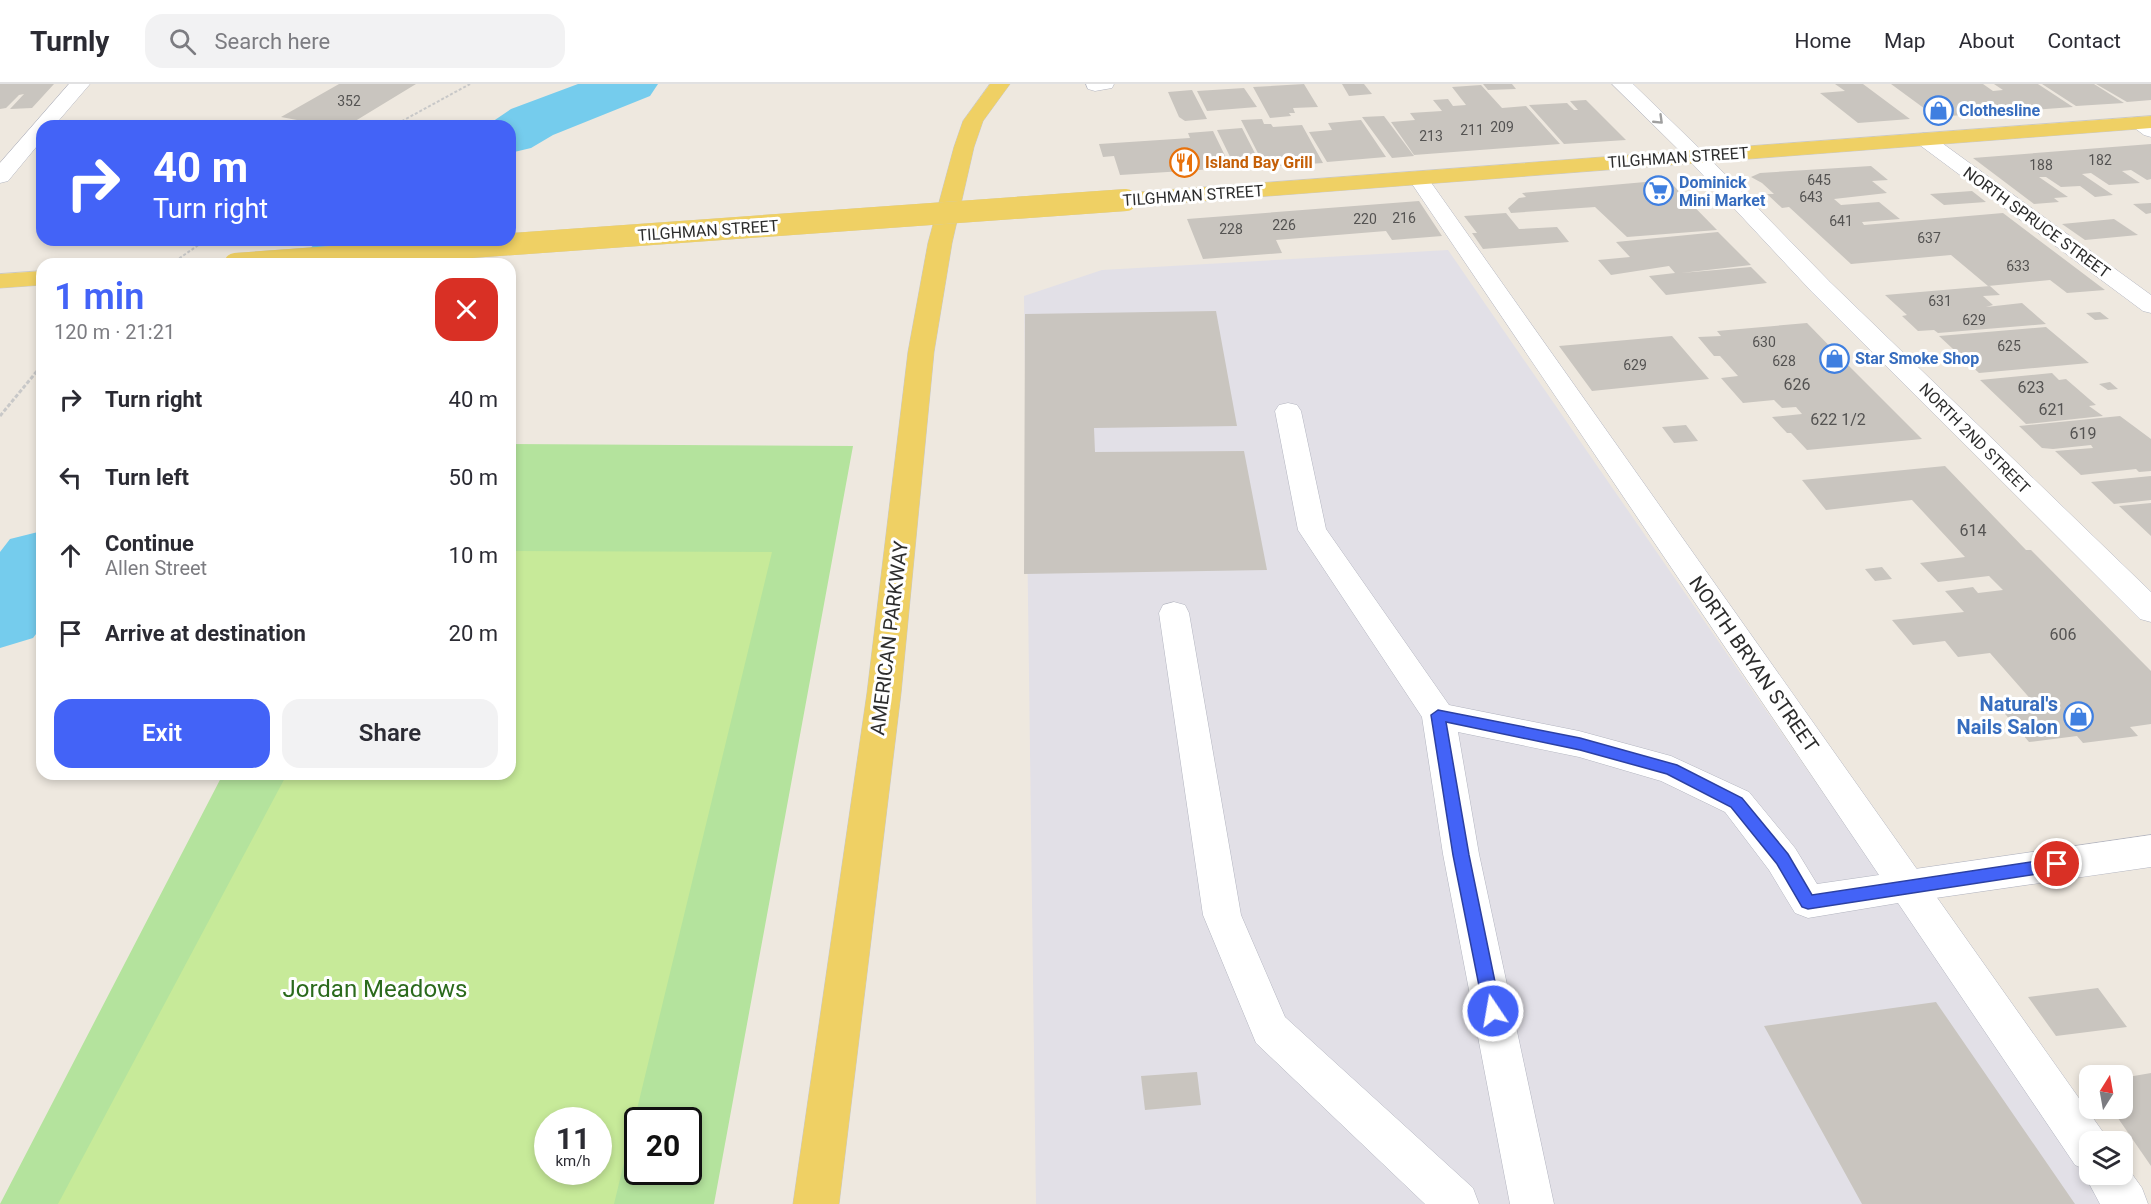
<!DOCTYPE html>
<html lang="en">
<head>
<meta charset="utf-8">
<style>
  :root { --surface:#fff; --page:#f2f2f3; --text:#2b2b33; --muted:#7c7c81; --line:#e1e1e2; --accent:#4363f7 }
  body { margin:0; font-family:Roboto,sans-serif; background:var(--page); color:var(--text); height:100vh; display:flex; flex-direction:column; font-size:22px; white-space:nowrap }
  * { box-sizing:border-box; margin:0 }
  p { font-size:20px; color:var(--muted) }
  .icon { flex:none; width:33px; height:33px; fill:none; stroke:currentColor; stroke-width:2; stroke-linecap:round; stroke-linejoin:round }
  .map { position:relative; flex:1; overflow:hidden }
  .sheet { position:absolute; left:36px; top:174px; width:480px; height:522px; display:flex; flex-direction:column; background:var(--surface); border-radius:18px; box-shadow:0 3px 9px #0003 }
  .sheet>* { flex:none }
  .banner { position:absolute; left:36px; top:36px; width:480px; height:126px; border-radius:18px; box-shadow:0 3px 9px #0003; background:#4363f7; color:#fff; overflow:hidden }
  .needle { width:39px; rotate:11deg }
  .fabs { position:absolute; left:2079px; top:981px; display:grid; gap:12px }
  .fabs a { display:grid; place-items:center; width:54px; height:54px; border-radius:12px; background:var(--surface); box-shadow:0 3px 9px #0003; font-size:30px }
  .speed { position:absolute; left:534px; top:1023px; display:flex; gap:12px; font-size:30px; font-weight:700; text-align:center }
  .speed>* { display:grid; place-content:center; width:78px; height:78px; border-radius:50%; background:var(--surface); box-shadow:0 3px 9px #0003; line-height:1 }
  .speed small { font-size:15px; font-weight:400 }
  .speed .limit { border:3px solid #111; border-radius:9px; background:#fff; color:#111 }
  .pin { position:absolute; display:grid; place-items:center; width:51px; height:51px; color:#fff; margin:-26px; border:3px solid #fff; border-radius:50%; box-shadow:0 2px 6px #0007 }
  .me { position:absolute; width:66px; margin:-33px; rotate:348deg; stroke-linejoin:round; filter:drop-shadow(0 0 4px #0008) }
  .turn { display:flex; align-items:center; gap:21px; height:126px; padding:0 18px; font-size:27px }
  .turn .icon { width:78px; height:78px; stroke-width:2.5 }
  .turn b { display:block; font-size:42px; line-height:51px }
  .round { display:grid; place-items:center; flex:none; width:63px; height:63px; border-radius:18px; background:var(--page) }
  .head { display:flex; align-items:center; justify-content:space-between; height:102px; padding:0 18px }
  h1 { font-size:36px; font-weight:600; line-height:45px; color:var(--accent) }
  .action { display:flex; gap:12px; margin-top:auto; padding:12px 18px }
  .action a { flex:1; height:69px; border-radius:18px; background:var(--accent); color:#fff; font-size:24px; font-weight:600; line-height:69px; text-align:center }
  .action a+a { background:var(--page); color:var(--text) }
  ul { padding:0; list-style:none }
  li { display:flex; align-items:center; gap:18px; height:78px; padding:0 18px }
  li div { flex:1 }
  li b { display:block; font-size:22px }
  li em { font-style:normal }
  header { display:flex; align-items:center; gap:36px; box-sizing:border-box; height:84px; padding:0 30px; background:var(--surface); border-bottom:2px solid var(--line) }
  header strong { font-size:28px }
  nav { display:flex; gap:33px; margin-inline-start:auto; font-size:21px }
  .search { width:420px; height:54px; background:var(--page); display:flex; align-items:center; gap:15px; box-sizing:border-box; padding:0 21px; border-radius:18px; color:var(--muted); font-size:22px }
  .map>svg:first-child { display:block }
</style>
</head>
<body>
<header>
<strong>Turnly</strong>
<div class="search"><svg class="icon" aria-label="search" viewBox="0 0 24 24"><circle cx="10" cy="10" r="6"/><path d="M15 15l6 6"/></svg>Search here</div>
<nav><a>Home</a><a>Map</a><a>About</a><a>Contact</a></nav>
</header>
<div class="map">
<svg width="2151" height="1120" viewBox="0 0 2151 1120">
  <rect width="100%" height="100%" fill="#eee8df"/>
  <path fill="#e2e0e7" d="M1448,166L2107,1120H1036L1024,212L1102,186Z"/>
  <path fill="#b4e39d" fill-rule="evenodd" d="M510,360L853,362L714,1120H0L223,690H510ZM548,1036H598V1088H548ZM638,1036H688V1088H638Z"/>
  <path fill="#c7ea99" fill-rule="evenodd" d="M510,467L772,468L614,1120H58L287,690H510ZM548,1036H598V1088H548Z"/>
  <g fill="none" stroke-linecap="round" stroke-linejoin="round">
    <path fill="#75cced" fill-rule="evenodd" d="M578,0H658L650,12L553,51L531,64L510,69V42H486L511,25Z
      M320,156H395L385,170L374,180H298L309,165Z
      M42,447V542L33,554L0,564V468L10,455Z"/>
  </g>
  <path fill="#c9c5bf" d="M0,0H54L32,24L10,25L24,10L19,11L6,24L0,25Z
    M339,0H416L347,42H329L281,33Z
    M1304,0L1318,23L1293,24L1295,29H1289L1291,32L1270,34L1253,3Z
    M1342,0H1364L1372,10L1349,12Z
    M1483,0H1512L1516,5L1488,6Z
    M1835,0H1863L1910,35L1858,39L1820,9L1845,7Z
    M1891,0H1983L1993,7L2003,6L1994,0H2038L2073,23L1936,33Z
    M2042,0H2094L2124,19L2076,22Z
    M2096,0H2151V16L2127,18Z
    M1481,1L1502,24L1526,22L1560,60L1414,71L1391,38L1415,36L1410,29L1442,27L1433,16L1448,15L1453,22L1466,21L1452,3Z
    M1244,4L1257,23L1207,27L1197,7Z
    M1192,6L1205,31L1207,35L1185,37L1179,33L1168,8Z
    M1586,16L1626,56L1564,60L1529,21L1567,19L1574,26H1578L1570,17Z
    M1384,32L1414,72L1392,74L1362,33Z
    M1262,35L1264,40H1271L1273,43L1302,41L1323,79L1265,83L1241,36Z
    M1361,36L1386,73L1327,78L1309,48L1332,46L1328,39Z
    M1242,44L1261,81L1235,83L1217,46Z
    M1213,47L1231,84L1120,91L1114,72L1103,73L1099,60L1190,54L1188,49Z
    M2151,60V95L2147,96L2131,86L2122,87L2140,99L2109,101L2091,89L2082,90L2113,111L2095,113L2080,102L2061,103L2046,93H2039L2068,113L2054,114L2059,118L2034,120L1973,74Z
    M1871,82L1888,96L1872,97L1887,109L1834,115L1841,121L1879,118L1900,135L1862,138L1864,141L2003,129L2105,206L2067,209L2050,196L1988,202L1951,171L1851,180L1789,123L1782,124L1767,110H1774L1762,99L1751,93L1760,89Z
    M1668,96L1717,146L1627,153L1595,123L1511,129L1508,124L1519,114L1526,113L1522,109Z
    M1972,107L1986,118L1944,121L1930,110Z
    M1419,117L1442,152L1392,156L1386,147L1276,156L1282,169L1203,175L1187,135Z
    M2151,119V129L2146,130L2133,120Z
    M1506,129L1519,145L1557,143L1569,158L1483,165L1472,149H1477L1464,132Z
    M2114,135L2138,151L2085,156L2062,140Z
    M1718,148L1751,181L1681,189L1751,183L1767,199L1666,211L1649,192L1675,189L1669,182L1611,191L1598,176L1630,173L1616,158Z
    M1990,202L2000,211L1983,212L1993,221L1986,223L2022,219L2046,240L1938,249L1934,246L1918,247L1902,232L1907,231L1885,211Z
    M1216,227L1237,342L1094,344L1095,368L1244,367L1267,486L1024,490L1025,230Z
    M2100,228L2109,235L2095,236L2086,229Z
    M1807,239L1849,282L1922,355L1807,366L1791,349H1787L1772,333L1802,330L1796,323L1782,324L1774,316L1743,319L1721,294L1738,292L1720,272H1714L1698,253L1721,252L1717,247Z
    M2046,243L2089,279L1979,289L1939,252Z
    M1672,252L1709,295L1592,307L1559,262Z
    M2052,289L2059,296L2066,295L2096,321L2089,322L2103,332L2026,340L1980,296Z
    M2110,298L2118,305L2108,306L2099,300Z
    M2120,332L2151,355V387L2139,388L2136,385L2081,391L2055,367L2093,364L2091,361L2053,365L2042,364L2019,342Z
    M1686,341L1698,357L1674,359L1662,343Z
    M1945,382L2026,466H2031L2151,587V640L2130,643L2138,652L2083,659L2077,652L2029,658L2000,624L2034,619L1990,569L1958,573L1945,557L1913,561L1892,536L1964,528L1945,507L1973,503L1978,509L2003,506L1989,492L1938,498L1920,479L1965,473L1912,416L1826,426L1802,396Z
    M2151,392V416L2114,420L2091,398Z
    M2151,419V452L2119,422Z
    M1882,483L1892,495L1875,497L1865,485Z
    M2098,904L2127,943L2056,952L2028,913Z
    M1936,918L2075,1120H1862L1764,942Z
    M1197,988L1201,1021L1145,1026L1141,992Z
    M2151,989V1082L2111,1024H2122V994Z"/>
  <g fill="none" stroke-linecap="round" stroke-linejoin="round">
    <defs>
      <path id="service" d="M1086,0H1114L1112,4L1095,7L1088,5Z
        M1924,49L1931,51L2151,211V229L2143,227L1917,59L1914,55L1917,51Z
        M1418,88L1425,90L2105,1051L2108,1058H2090V1090H2122V1076L2142,1104L2148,1120H2100L2084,1090L2086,1086L2075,1081L1898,819L1808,834L1795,829L1769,786L1725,728L1661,697L1579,673L1458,648L1479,770L1554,1120H1510L1443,770L1422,633L1298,446L1275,327L1279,321L1288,319L1297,321L1301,327L1326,445L1449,621L1579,647L1671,672L1749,708L1795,764L1817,800L1879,791L1408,94L1411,90Z
        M1174,518L1185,521L1189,529L1241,831L1285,933L1473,1104L1479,1120H1425L1256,959L1203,831L1159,529L1163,521Z"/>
      <path id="minor" d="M69,0H90L54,42H42V56L8,97L0,99V79Z
        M1612,0H1633L1703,68L1830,198L2151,508V538L2140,535L1812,208L1689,76Z
        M2138,33L2151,38V53L2144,51L2128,39L2131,35Z
        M2151,751V783L1908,818L1894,814L1889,802L1894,790L1908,786Z"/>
      <path id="primary" d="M990,0H1010L983,37L974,63L952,159L934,268L901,609L839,1120H793L867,609L908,268L928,159L954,63L963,37Z
        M2151,32V44L1126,123L1118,121L1115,116L1118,111L1126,109Z
        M42,187V201L0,204V190Z"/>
    </defs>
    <use href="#service" stroke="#b3b5c0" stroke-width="1"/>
    <use href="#minor" stroke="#b3b5c0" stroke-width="1"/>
    <use href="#primary" stroke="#c8c8c8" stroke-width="1"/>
    <path stroke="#c8c8c8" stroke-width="2" stroke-dasharray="3 2" stroke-linecap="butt" d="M393,42L470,0
      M171,180L200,160"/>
    <path stroke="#c8c8c8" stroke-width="3" stroke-dasharray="4 2" stroke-linecap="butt" d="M0,332L42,281"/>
    <use href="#service" fill="#fff" fill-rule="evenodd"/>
    <use href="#minor" fill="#fff" fill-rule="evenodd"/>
    <use href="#primary" fill="#efd064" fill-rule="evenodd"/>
    <defs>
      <path id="primary-bridge" d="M235,180L1126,116"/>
    </defs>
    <use href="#primary-bridge" stroke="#c8c8c8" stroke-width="22" stroke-linecap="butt"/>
    <use href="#primary-bridge" stroke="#efd064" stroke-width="22"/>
  </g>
  <defs><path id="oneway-chevron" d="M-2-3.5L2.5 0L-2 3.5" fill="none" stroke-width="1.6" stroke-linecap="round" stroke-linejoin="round" transform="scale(1.5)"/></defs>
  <use stroke="#a0a0a0" href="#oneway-chevron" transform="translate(1659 36) rotate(44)"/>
  <path fill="#4363f7" stroke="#2c40a1" stroke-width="1.5" d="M1438,626L1580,654L1677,681L1742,714L1788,770L1812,811L2057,774L2062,776L2065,780L2062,785L2057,787L1808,825L1802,823L1777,780L1731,723L1667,690L1580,666L1446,638L1469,771L1501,927L1499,932L1493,935L1487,932L1484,927L1453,771L1431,631Z"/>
  <defs>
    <symbol id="shop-ring" viewBox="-11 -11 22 22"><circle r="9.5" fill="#fff" stroke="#3f7fe0" stroke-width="1.5"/><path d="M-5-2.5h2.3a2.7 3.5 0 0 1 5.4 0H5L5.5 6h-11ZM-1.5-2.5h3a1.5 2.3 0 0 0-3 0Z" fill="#3f7fe0"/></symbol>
    <symbol id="restaurant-ring" viewBox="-11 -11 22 22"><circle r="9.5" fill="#fff" stroke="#e8710a" stroke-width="1.5"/><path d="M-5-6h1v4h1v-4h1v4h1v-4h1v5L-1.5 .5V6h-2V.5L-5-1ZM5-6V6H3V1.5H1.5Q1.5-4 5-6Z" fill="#e8710a"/></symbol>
    <symbol id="supermarket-ring" viewBox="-11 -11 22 22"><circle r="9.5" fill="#fff" stroke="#3f7fe0" stroke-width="1.5"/><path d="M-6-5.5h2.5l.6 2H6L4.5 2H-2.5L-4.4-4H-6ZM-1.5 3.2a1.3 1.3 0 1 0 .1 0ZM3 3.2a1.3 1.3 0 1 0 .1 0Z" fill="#3f7fe0"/></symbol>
  </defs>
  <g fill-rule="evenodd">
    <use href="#shop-ring" x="1922" y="10" width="33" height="33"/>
    <use href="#restaurant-ring" x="1168" y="62" width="33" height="33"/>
    <use href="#supermarket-ring" x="1642" y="90" width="33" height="33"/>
    <use href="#shop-ring" x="1818" y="258" width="33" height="33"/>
    <use href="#shop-ring" x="2062" y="616" width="33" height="33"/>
  </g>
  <g text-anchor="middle" stroke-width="6" stroke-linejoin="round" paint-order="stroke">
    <g font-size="14" fill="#545352">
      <text x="349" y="22">352</text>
      <text x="1502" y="48">209</text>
      <text x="1472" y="51">211</text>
      <text x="1431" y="57">213</text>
      <text x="2100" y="81">182</text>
      <text x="2041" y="86">188</text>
      <text x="1819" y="101">645</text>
      <text x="1811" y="118">643</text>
      <text x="1404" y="139">216</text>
      <text x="1365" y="140">220</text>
      <text x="1841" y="142">641</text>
      <text x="1284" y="146">226</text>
      <text x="1231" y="150">228</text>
      <text x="1929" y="159">637</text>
      <text x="2018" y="187">633</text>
      <text x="1940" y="222">631</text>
      <text x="1974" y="241">629</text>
      <text x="1764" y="263">630</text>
      <text x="2009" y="267">625</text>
      <text x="1784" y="282">628</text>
      <text x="1635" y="286">629</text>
    </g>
    <g font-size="16" font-weight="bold" fill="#366cbe" stroke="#fff" text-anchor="start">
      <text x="1959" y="32">Clothesline</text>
      <text x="1679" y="104">Dominick<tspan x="1679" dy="18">Mini Market</tspan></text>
      <text x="1855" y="280">Star Smoke Shop</text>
    </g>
    <g font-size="16" fill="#2d2d2d" stroke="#fff">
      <text transform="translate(1678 73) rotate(-4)" y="6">TILGHMAN STREET</text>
      <text transform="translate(1193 111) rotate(-4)" y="6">TILGHMAN STREET</text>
      <text transform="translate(2037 138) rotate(36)" y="6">NORTH SPRUCE STREET</text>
      <text transform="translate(708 146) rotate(-4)" y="6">TILGHMAN STREET</text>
      <text transform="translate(1975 354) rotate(45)" y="6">NORTH 2ND STREET</text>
    </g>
    <g font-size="16" font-weight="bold" fill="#c56008" stroke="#fff" text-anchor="start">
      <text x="1205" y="84">Island Bay Grill</text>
    </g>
    <g font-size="16" fill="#545352">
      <text x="1797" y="306">626</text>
      <text x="2031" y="309">623</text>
      <text x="2052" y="331">621</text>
      <text x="1838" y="341">622 1/2</text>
      <text x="2083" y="355">619</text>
      <text x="1973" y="452">614</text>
      <text x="2063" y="556">606</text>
    </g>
    <g font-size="20" fill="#2d2d2d" stroke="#fff">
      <text transform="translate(889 554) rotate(-83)" y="7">AMERICAN PARKWAY</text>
      <text transform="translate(1754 580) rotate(55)" y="7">NORTH BRYAN STREET</text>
    </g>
    <g font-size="20" font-weight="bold" fill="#366cbe" stroke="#fff" text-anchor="end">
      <text x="2058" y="627">Natural's<tspan x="2058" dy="23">Nails Salon</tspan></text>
    </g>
    <g font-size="24" fill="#2b6a1c" stroke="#fff">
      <text x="375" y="913">Jordan Meadows</text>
    </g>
  </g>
</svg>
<div class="fabs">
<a><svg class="needle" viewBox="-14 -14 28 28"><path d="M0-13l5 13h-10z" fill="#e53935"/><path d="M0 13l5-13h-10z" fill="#7c7c81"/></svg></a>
<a><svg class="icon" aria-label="layers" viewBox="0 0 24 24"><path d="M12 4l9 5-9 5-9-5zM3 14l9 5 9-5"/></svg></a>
</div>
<div class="speed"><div>11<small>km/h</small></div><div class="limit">20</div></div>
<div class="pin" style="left:2057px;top:780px;background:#d93025"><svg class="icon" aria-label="arrive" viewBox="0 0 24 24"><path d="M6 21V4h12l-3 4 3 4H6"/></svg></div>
<svg class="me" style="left:1493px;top:927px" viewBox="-20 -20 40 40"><circle r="17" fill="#4363f7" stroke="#fff" stroke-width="3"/><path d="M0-11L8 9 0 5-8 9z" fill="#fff"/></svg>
<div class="banner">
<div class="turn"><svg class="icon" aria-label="right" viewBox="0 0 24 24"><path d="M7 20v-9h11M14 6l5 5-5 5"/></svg><div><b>40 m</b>Turn right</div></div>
</div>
<section class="sheet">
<div class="head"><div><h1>1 min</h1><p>120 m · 21:21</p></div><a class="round" style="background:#d93025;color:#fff"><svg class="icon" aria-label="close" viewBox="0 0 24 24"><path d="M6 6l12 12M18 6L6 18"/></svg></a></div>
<ul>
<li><svg class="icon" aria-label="right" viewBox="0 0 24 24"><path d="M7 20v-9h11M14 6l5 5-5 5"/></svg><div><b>Turn right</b></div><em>40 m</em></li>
<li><svg class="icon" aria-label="left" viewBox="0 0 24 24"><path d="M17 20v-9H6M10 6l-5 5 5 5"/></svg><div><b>Turn left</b></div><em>50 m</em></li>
<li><svg class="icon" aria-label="ahead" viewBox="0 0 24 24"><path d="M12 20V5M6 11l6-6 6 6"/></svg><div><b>Continue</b><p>Allen Street</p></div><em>10 m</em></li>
<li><svg class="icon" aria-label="arrive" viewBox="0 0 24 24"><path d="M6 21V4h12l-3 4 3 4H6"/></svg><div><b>Arrive at destination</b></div><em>20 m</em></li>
</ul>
<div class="action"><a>Exit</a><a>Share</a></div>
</section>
</div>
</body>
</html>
